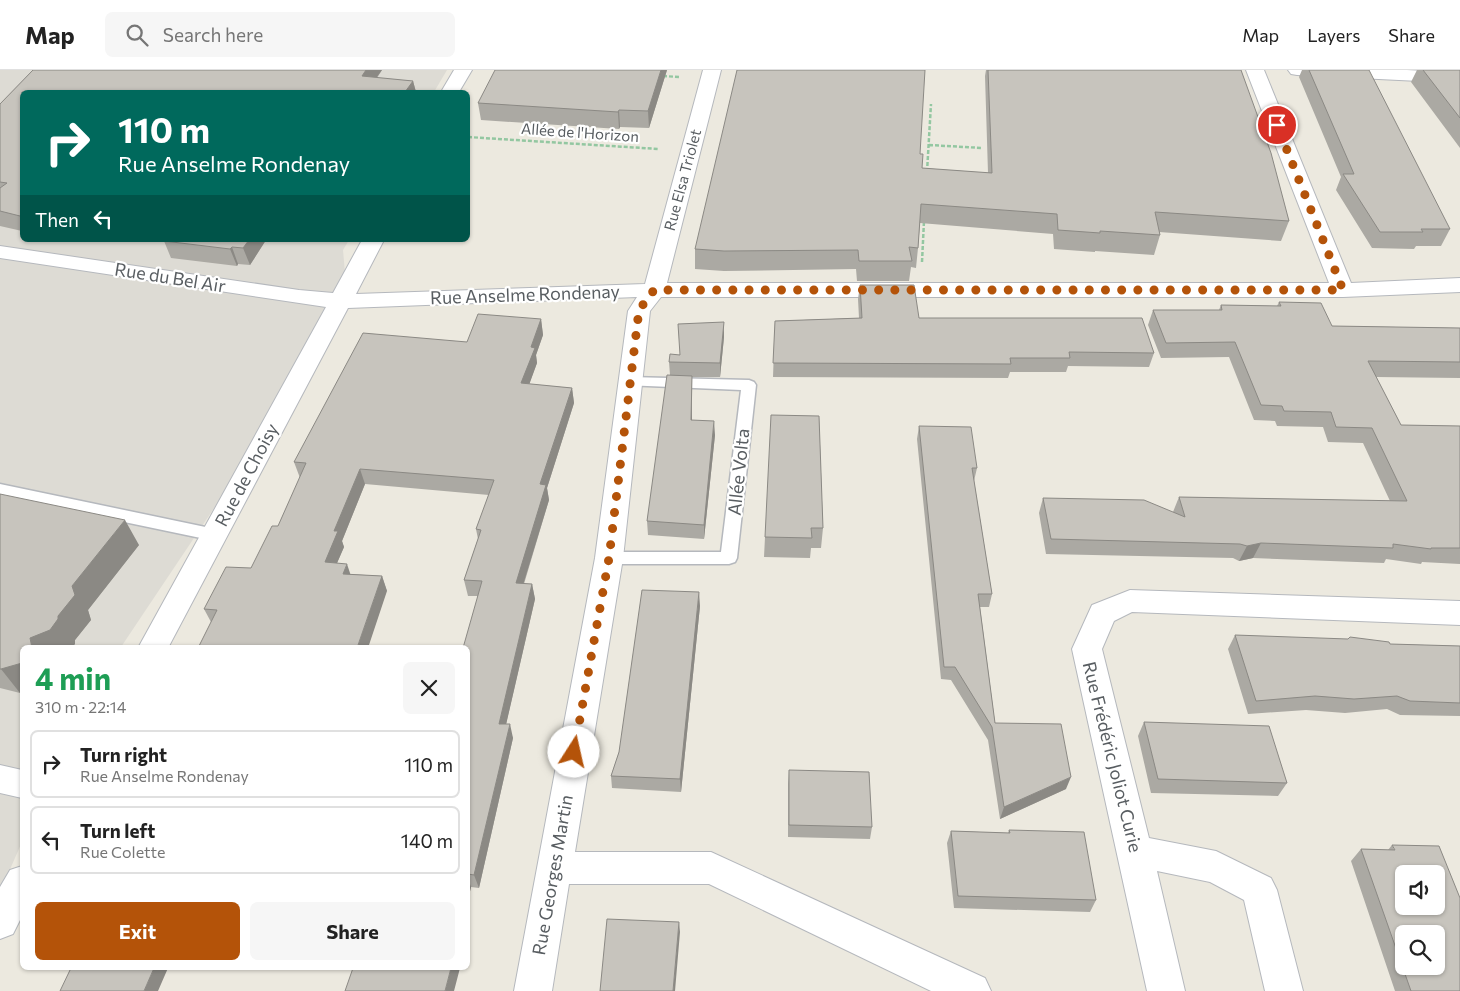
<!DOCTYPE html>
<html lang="en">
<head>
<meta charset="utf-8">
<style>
  :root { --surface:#fff; --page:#f6f6f6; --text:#222; --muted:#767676; --line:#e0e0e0; --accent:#b45309 }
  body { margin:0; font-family:Commissioner,sans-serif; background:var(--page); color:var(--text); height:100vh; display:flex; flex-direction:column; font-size:19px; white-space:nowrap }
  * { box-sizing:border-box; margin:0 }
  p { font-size:16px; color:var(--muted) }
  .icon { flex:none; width:28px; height:28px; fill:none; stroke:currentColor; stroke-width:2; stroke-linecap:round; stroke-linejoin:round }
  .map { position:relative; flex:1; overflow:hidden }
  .drawer { position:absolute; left:20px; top:575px; width:450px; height:325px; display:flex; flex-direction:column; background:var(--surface); border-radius:8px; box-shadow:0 1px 4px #0004 }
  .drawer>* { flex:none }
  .top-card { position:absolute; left:20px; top:20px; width:450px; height:152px; border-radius:8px; box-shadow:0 1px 4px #0004; background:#00695c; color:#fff; overflow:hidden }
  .fabs { position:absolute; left:1395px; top:795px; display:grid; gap:10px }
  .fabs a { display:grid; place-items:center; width:50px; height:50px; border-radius:8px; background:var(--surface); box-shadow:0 1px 4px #0004; font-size:25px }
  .pin { position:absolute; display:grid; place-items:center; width:42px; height:42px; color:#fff; margin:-21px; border:2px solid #fff; border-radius:50%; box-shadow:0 1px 5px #0007 }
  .me { position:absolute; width:55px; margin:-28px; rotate:10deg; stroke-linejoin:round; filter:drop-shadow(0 0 4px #0008) }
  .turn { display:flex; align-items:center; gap:18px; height:105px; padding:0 15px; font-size:22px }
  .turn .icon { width:65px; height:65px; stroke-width:2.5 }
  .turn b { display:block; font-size:35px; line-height:42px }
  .then { display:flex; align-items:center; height:48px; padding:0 15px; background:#0003; gap:10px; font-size:19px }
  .round { display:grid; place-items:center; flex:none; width:52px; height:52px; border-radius:8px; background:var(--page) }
  .overview { display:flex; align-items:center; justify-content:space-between; height:85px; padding:0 15px }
  h1 { font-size:30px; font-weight:700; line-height:38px; color:#1e9e55 }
  .action { display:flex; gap:10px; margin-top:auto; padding:10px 15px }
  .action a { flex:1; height:58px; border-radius:8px; background:var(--accent); color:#fff; font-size:20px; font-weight:700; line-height:58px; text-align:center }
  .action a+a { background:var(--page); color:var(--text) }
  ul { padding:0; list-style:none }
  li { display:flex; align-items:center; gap:15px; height:68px; margin:0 10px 8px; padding:0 5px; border:2px solid var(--line); border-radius:8px }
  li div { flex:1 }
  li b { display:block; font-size:19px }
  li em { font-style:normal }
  header { display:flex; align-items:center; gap:30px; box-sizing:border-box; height:70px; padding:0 25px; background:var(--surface); border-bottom:1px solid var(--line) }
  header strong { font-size:24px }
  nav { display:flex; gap:28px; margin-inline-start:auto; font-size:18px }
  .search { width:350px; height:45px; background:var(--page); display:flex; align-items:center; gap:12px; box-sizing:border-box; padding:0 18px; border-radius:8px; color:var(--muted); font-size:19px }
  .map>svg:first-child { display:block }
</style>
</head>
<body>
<header>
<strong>Map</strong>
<div class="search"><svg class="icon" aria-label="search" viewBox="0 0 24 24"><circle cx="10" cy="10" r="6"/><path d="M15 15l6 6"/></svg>Search here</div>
<nav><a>Map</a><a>Layers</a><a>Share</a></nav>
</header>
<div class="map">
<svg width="1460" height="921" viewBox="0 0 1460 921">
  <rect width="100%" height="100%" fill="#ece9df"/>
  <path fill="#dddbd4" d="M0,0H447L434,22H22V170H349L343,180L348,238L121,577L22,578V772L0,822Z"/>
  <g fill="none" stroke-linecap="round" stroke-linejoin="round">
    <defs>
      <path id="lane" d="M629,307L749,310L754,312L756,315L737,488L735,492L729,494H609L603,492L601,488L603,484L609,482H721L741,320L624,315L622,312L624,309Z
        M0,414L215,459L221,461L223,465L221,469L215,471L0,426Z"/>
      <path id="street" d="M454,0H472L459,22H441Z
        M703,0H721L667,213H1329L1246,0H1264L1351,213L1460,208V222L1343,227H661L650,241L623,488L575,782H711L985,908L991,921H931L709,814H569L552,921H514L595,488L628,241L637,227L348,238L168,578H138L326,237L0,188V176L299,220L333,223L362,170H384L356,224L645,214Z
        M1288,0H1407L1460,3V13L1297,5L1291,4Z
        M1130,520L1460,531V555L1132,542L1114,551L1102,579L1149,768L1216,781L1271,808L1277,820L1303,921H1265L1244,830L1210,812L1157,801L1185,921H1147L1072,579L1092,535Z
        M0,695L22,700V728L0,723Z
        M22,796V846L13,864L0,869V817L10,800Z"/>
    </defs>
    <use href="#lane" stroke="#b5b8bd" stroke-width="3"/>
    <use href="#street" stroke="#b5b8bd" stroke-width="2"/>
    <path stroke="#93c7a1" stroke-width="2.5" stroke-dasharray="4 2" stroke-linecap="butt" d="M663,6L679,7
      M468,67L659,79
      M929,75L982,78
      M927,102L931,34
      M922,192L924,151"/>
    <use href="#lane" fill="#fff" fill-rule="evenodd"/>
    <use href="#street" fill="#fff" fill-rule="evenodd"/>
  </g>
  <path fill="#aba9a3" d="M33,0H382L377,8L413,11L416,22H22V161L0,156V34Z
    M667,0L649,58L620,57L619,59L481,50L478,33Z
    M986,0H1241L1289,151L1281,171L1159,162L1160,165L1154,185L1095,181V182L1054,179L1053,164L920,153L918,178L916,198L911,197L909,211H857L856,199L724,201L695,199V179L920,84L922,98L988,103L985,6Z
    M1302,0H1309L1450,159L1441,176H1416L1414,179L1372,178L1336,120L1341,107L1299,7Z
    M1417,0H1460V78L1411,12Z
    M266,170L250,195L238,194L237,196L171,188L164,171Z
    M860,215L919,248L1154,283L1149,297L1068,296L1066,302H1010L1008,308L773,307L775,251L859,248L858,229Z
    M1279,232L1332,256L1460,258V308L1376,307L1401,355L1460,356V494L1422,492L1421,494L1386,489L1384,493L1253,488L1239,491L1233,488L1046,484L1039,443L1043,428L1173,442L1179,427L1390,431L1363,373L1328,372L1323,357L1277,356L1275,351L1254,350L1229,287L1161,288L1148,255L1153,240H1219L1221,235L1277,236Z
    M541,249L543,265L536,285L537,293L529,314L572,318L574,333L547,418L549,430L524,514H532L535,529L506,654L513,668L479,818L471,817L468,830V578L478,526H468L464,510L478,469L476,459L489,425L365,414L342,471L344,477L337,493L350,504L382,506L387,521L211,552L204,539L251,498L278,456L300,408L294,392L467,272Z
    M724,267L720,307H692V350L715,365L704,469L648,465L647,451L670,305L669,292L679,285Z
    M819,346L823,458L821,478H811L810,488L764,487L765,467Z
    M919,356L977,398L974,411L992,524L989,537H980L995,653L1066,719L1000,749L988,670L951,610L941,609L917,369Z
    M0,424L139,475L88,540L91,550L75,570V574L22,578V622L20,623L0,618Z
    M700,536L681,722L612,718L611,706L619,682Z
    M1235,565L1390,574L1460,576V646L1400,645L1387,639L1345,643L1306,640L1248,644L1228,579Z
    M1144,652L1287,713L1278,726L1151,723L1138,666Z
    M789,700L872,757L870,769L788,767V714Z
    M1009,760L1096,830L1090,842L954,838L947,773L951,761L1008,763Z
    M1392,775L1460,921H1395L1351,791L1361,779L1388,780Z"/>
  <path fill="#8b8984" d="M366,0H382L366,22L362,6Z
    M661,0H667L649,58L648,41Z
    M413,11L416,22H405Z
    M619,40L620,57L619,59L618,42Z
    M249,170H266L250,195L243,178Z
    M232,177L238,194L237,196L230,179Z
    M541,249L543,265L536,285L537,293L524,329L521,313L531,277Z
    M724,252V267L720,307V293Z
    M692,306V364L691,350Z
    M572,318L574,333L547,418L549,430L519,528L516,513L540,414Z
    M714,351L715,365L704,469V455Z
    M360,399L365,414L342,471L344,477L331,507L325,492L334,461Z
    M125,450L139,475L88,540L91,550L75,570V574L72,578H32L30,568L58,546L72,516Z
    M1261,473L1253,488L1239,491L1247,476Z
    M347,494L352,509L343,504Z
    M382,506L387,521L368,578H357Z
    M532,514L535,529L503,668L499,654Z
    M699,522L700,536L681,722L680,709Z
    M22,593V622L20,623L1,599Z
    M510,654L513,668L479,818L474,805Z
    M1071,707L1066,719L1000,749L1004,737Z
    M468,808L471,817L468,830Z
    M679,852L680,862L675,921H673Z
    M154,898H168L158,921H144Z
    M451,898H460L454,921H445Z"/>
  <path fill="#c7c4bd" stroke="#8b8984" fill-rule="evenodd" d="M33,0H366L362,6L413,11L405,22H22V146H20L0,141V118L7,113L0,112V34Z
    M495,0H661L648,41L619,40L618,42L478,33Z
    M737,0H925L920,84H923L922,98L992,103L988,0H1241L1271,83L1289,151L1155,142L1160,165L1100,161V163L1058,160L1057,144L921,134L918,178L909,177L912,191H859L858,180L724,181L695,179Z
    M1309,0H1369L1450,159H1421L1423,162H1380L1343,104H1354Z
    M1423,0H1460V48Z
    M165,170H249L243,178L232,177L230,179L164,171Z
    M860,215H914L919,248H1142L1154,283L1069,282L1070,288H1010L1011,294L773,293L775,251L862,248Z
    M1279,232L1321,233L1332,256L1460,258V292L1368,291L1401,355L1460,356V478H1431V479L1393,474V478L1261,473L1247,476L1240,474L1051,469L1043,428L1144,430L1185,447L1179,427L1407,431L1372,358L1336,357L1331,342L1284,341L1282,336L1261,335L1235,272L1166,273L1153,240H1222L1221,235L1281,236Z
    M478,244L541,249L531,277L535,278L521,313L572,318L540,414L546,415L516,513L532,514L499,654H510L474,805L468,804V578H463L482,511L464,510L481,460L476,459L494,410L360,399L334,461H338L325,492L347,494L343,504L382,506L357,578H198L217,540L204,539L226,497L251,498L272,456H278L306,393L294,392L363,263L467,272Z
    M724,252L720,293L669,292L670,284L680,285L678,254Z
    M667,305L692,306L691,350L714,351L704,455L647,451Z
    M771,345L819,346L823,458H811L812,468L765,467Z
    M919,356L971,357L977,398H972L992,524H978L995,653L1061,654L1071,707L1004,737L992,657L955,597H944Z
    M0,424L125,450L72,516L75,525L58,546V549L50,560L30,568L32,578H22V593L1,599H0Z
    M642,520L699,522L680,709L611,706L619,682Z
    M1235,565L1348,569L1350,567L1389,572L1390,574L1460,576V633L1410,631L1397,626L1354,629L1315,626L1256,631Z
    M1144,652L1269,656L1287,713L1158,709Z
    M789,700L869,702L872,757L789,755Z
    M1009,760L1084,762L1096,830L958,826L951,761L1010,763Z
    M1392,775L1439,776L1460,828V921H1411L1361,779L1395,780ZM1404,804H1436V836H1404ZM1404,864H1436V896H1404Z
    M607,849L679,852L673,921H600Z
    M71,898H154L144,921H60Z
    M353,898H451L445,921H345Z"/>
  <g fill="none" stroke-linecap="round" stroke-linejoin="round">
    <path stroke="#b45309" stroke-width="9" stroke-dasharray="0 16.2" d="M574,682L609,488L639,240L654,220H1343L1277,55"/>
  </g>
  <g text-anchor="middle" stroke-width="4.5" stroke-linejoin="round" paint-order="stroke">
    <g font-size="15" fill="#585d61" stroke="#fff">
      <text transform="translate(580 63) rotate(4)" y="5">Allée de l'Horizon</text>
      <text transform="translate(683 110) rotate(-75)" y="5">Rue Elsa Triolet</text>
    </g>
    <g font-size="18" fill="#585d61" stroke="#fff">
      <text transform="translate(170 208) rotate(9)" y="6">Rue du Bel Air</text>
      <text transform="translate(525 225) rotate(-2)" y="6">Rue Anselme Rondenay</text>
      <text transform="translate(739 402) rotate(-84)" y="6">Allée Volta</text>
      <text transform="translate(247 405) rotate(-62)" y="6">Rue de Choisy</text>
      <text transform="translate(1112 687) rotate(76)" y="6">Rue Frédéric Joliot Curie</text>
      <text transform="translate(553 805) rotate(-80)" y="6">Rue Georges Martin</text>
    </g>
  </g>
</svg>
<div class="fabs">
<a><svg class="icon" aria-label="sound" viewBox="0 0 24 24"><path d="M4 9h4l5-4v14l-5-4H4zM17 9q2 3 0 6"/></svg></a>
<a><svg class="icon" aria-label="search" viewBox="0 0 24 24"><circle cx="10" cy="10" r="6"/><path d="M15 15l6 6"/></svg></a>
</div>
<div class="pin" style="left:1277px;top:55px;background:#d93025"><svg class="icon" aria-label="arrive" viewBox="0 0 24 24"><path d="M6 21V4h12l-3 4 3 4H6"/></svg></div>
<svg class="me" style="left:574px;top:682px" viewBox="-20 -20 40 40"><circle r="19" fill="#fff"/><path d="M0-13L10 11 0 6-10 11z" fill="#b45309"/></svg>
<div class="top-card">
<div class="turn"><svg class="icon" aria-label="right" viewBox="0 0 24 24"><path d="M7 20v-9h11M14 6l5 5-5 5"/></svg><div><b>110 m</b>Rue Anselme Rondenay</div></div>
<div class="then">Then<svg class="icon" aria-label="left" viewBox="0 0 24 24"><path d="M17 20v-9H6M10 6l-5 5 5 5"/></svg></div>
</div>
<section class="drawer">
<div class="overview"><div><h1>4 min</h1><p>310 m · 22:14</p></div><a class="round"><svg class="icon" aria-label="close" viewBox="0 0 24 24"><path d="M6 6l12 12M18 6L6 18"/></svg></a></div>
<ul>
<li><svg class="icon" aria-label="right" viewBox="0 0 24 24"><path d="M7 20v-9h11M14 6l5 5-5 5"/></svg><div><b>Turn right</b><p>Rue Anselme Rondenay</p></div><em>110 m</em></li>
<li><svg class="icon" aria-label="left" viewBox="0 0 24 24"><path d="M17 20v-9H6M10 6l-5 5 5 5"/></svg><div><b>Turn left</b><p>Rue Colette</p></div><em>140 m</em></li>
</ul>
<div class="action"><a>Exit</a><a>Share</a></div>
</section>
</div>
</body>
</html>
